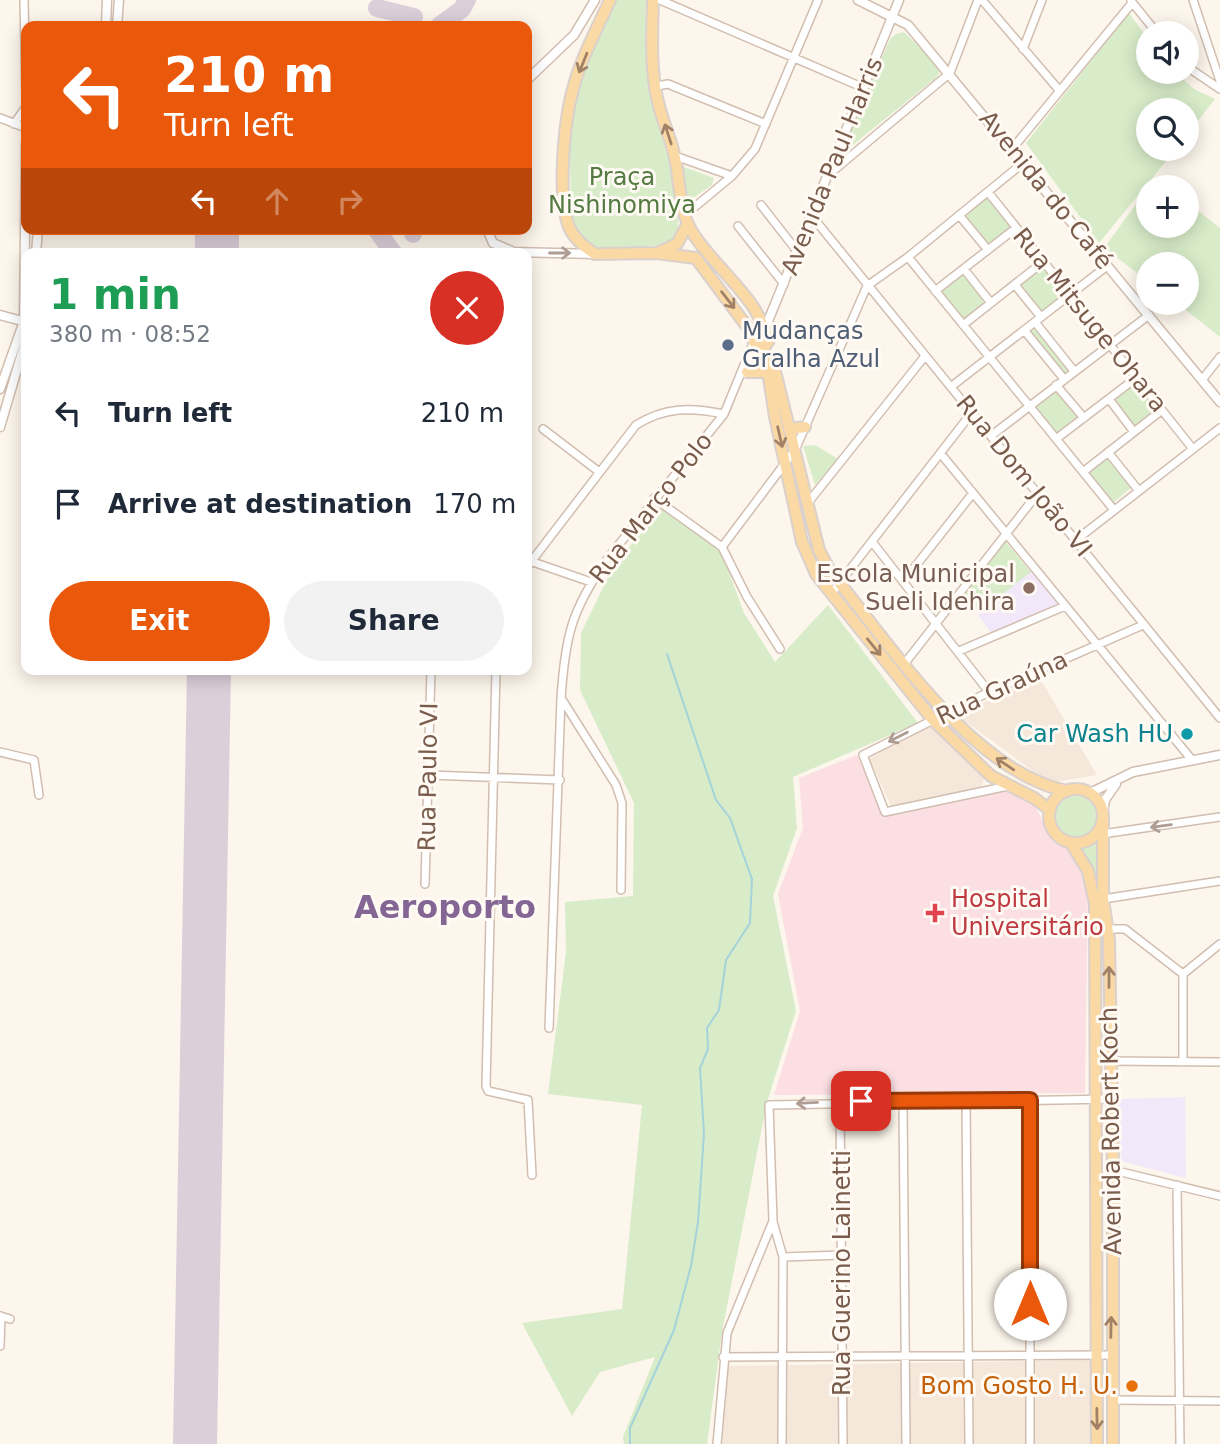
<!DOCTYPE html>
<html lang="en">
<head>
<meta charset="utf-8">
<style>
  :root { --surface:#fff; --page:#f2f2f3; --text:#1f2937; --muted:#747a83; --accent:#ea580c }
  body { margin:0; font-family:"DejaVu Sans",sans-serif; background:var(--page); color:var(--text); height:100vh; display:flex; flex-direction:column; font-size:26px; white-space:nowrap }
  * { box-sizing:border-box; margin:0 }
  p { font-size:23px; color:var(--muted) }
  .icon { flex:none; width:38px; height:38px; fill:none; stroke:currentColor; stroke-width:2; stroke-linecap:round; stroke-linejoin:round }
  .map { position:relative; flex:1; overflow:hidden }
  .side { position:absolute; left:21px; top:248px; width:511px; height:427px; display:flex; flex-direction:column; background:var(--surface); border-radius:14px; box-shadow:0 4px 18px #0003 }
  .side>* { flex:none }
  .banner { position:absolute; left:21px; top:21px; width:511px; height:214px; border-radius:14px; box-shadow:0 4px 18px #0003; background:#ea580c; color:#fff; overflow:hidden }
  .fabs { position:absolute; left:1136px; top:21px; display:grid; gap:14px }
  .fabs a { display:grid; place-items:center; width:63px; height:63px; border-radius:50%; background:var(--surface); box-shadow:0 4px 18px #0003; font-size:35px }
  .pin { position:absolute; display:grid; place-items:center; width:60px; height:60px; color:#fff; margin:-30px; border-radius:14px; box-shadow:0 4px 10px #0006 }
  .me { position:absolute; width:77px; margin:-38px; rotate:0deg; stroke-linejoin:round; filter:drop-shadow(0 0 5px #0008) }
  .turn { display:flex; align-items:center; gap:24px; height:147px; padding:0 28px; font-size:32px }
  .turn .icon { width:91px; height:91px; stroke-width:2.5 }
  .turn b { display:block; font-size:49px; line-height:60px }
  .lanes { display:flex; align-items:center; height:66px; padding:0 28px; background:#0003; justify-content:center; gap:35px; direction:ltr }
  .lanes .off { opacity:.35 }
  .round { display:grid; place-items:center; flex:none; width:74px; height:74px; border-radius:37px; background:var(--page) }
  .overview { display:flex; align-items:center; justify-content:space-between; height:119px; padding:0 28px }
  h1 { font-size:42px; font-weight:800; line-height:52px; color:#1e9e55 }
  .primary-button { display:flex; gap:14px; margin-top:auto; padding:14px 28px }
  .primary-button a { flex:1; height:80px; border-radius:42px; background:var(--accent); color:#fff; font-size:28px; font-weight:800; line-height:80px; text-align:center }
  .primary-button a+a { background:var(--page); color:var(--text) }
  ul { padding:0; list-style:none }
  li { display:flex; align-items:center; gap:21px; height:91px; padding:0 28px }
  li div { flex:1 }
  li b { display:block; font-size:26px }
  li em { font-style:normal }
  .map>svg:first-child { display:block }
</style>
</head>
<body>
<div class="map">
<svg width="1220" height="1444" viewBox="0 0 1220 1444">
  <rect width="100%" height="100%" fill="#fdf6ec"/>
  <path fill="#f5e8da" d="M1039,677L1097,775L1049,783L961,718L962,713Z
    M932,725L984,778L981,788L891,806L869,758Z
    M1094,1360L1095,1444H722L726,1366Z"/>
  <path fill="#f3e8fa" d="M1032,570L1060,605L992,634L978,615Z
    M1185,1097L1186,1178L1121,1161L1119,1099Z"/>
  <path fill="#fbdfe3" d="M857,755L883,817L1011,790L1035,806L1048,831L1074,855L1085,874L1088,887L1085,1093L774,1095L800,1011L778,894L803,828L799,778Z"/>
  <path fill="#d8ecc9" d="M616,0H646C645,30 644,62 650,92C657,126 690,211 674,240C660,247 605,254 591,245C581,239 576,227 572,217C571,183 566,125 576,94C585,61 601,31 616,0Z
    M1129,13L1148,39V72H1175L1194,89L1215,99L1187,135L1186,110H1148V149H1176L1099,243L1026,143Z
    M904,32L937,64L940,71L937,77L839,156L890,39L896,34Z
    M684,167L714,178L712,185L690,200L685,198L681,171Z
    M1148,188V226H1186L1187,202L1220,228V337L1177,303H1186V264H1148V281L1104,248Z
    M987,196L1012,227L988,246L964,215Z
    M1044,266L1066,295L1041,313L1019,285Z
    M963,273L987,302L963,321L940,292Z
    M1034,325L1071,370L1064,376L1027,330Z
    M1136,382L1158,410L1134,428L1112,400Z
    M1056,389L1080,418L1057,436L1033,407Z
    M815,445L838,459L815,485L803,446Z
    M1108,456L1132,487L1113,503L1088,472Z
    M662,508L721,550L744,613L775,662L828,605L918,723L793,777L797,828L773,896L796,1011L767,1102L722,1332L707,1444H624L623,1437L655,1357L600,1372L572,1416L522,1323L622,1309L642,1105L548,1094L566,952L565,902L633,896L634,803L580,690L581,633L614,565Z
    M1005,541L1031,572L979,613L965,594Z
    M1055 817a21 21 0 1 1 42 0a21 21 0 1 1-42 0Z
    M1098,838L1102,925L1097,926L1092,871L1078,849Z"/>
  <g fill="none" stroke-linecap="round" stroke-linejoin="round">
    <path stroke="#a5d3da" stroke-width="2" d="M630,1444V1428L674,1330L691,1266L698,1222L704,1134L700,1068L708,1049L707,1028L719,1010L726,960L750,923L752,879L730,818L716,800L667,654"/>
    <path stroke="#dbcfda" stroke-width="18" d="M377,8L414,17
      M439,26L462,9L467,0
      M376,229L394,254
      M413,234V229"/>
    <path stroke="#dbcfda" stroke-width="44" d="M217,254V229
      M195,1444L209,670"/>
    <defs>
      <path id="minor" d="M24,0L26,99
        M660,0L864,88
        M982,0L1059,90
        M1193,0L1220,81
        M1131,1L1157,33
        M1023,49L1042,0
        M1186,66L1220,89
        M656,86L668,84L766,124
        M0,118L26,128
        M14,124L26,107
        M1012,149L1132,3
        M675,156L732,176
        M827,176L950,73L978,0
        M988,192L1193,449
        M761,205L797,251
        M685,215L732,176L755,149L818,0
        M811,215L1220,718
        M959,215L988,250
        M738,226L784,284
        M908,257L1114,510
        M964,269L991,303
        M1015,285L1041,317
        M935,291L1016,228
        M1035,322L1074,371
        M963,325L1043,262
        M1024,330L1064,379
        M745,373L761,346
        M1202,380L1220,357
        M1056,385L1084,418
        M952,386L1107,266
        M1109,399L1134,432
        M543,429L598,471
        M992,435L1149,315
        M1056,439L1136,378
        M1108,452L1139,491
        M941,454L1192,760
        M1083,472L1162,410
        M654,498L722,547L747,597L780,649
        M807,504L925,356
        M1076,540L1220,428
        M873,543L989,692
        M722,547L795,450L867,286L908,257L1023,163
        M527,560L591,582
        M527,567L636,425C665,407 690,407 724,414
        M903,582L973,493
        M831,594L973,411
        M959,651L1065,606
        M905,663L1038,493
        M496,670L486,1086L488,1091L528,1100L532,1175
        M563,701L616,785L622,803L621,890
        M0,752L34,760L39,795
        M429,775L560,780
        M1008,786L885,812L863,755L989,692L1143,625
        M1102,834L1220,817
        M425,884L431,670
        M1103,899L1220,881
        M1108,929H1125L1183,974
        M1183,974L1220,944
        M549,1028L561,699C565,637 571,610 608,558L724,414L754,341
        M1109,1061L1220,1062
        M1183,1062V974
        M1030,1100V1444
        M903,1101L906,1444
        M966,1101L969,1444
        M840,1102L843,1444
        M1113,1170L1220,1196
        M1177,1185L1180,1444
        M773,1222L783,1257L782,1444
        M783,1257L842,1255
        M0,1316L10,1319
        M0,1346L1,1316
        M723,1357L1111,1355
        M1112,1400L1220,1401
        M717,1444L727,1333L773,1221L769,1105L1111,1099"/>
      <path id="tertiary" d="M858,0L908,25L1220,402
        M106,26L107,0
        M117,26L119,0
        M527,80L574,35L595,0
        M487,229L493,243L514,252L595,254
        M36,254L38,229
        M0,315L26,322
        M764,331L899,0
        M0,389L24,321L26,144
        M0,427L26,339
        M1090,793L1133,772L1220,755
        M1103,812L1105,800L1116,784"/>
      <path id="primary" d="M610,0C597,29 581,58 573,89C564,122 557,196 569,227C574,239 584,247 595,254L656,253L696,258L754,336
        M653,0C652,33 650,70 658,102C662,120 670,136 674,154C680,176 678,200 687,222C700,255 762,301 763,331
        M659,252L677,244L687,225
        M753 338a8 8 0 1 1 16 0a8 8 0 1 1-16 0Z
        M764,345L775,417L802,542L816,574L933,720L991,776L1034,798L1050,810
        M772,359L819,550L830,571C889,643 972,772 1067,791
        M747,372H768
        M790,429L805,427
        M1049 816a27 27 0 1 1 54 0a27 27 0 1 1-54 0Z
        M1103,819V899L1109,940L1113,1170V1444
        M1071,843L1088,871L1095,904L1097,1444"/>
    </defs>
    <use href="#minor" stroke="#d1beb0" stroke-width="10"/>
    <use href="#tertiary" stroke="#d1beb0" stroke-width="11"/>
    <use href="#primary" stroke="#dad1cd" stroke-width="14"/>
    <use href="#minor" stroke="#fff" stroke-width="7"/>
    <use href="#tertiary" stroke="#fff" stroke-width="8"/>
    <use href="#primary" stroke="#fbd9a5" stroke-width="10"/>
  </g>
  <defs><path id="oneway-shaft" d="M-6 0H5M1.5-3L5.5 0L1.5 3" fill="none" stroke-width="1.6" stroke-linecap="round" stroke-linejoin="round" transform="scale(1.75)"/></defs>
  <g stroke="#a18267">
    <use href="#oneway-shaft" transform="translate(583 63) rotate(112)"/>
    <use href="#oneway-shaft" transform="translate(668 134) rotate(-108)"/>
    <use href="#oneway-shaft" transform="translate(728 300) rotate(52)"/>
    <use href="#oneway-shaft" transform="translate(780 437) rotate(77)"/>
    <use href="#oneway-shaft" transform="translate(874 647) rotate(51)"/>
    <use href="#oneway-shaft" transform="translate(1005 764) rotate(-146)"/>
    <use href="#oneway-shaft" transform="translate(1109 977) rotate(-90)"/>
    <use href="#oneway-shaft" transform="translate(1111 1327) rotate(-89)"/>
    <use href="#oneway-shaft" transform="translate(1097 1419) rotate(89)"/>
  </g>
  <g stroke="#af9d94">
    <use href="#oneway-shaft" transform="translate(560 253)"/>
    <use href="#oneway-shaft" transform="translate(898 737) rotate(153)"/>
    <use href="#oneway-shaft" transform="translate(1161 826) rotate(172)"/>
    <use href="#oneway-shaft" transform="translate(807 1103) rotate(177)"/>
  </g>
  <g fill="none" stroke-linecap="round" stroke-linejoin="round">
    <defs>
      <path id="route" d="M861,1101L1030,1100V1304"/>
    </defs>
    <use href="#route" stroke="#983908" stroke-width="18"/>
    <use href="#route" stroke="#ea580c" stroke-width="12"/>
  </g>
  <circle fill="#5c6f8a" stroke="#fffaf3" stroke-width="2.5" cx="728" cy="345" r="7"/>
  <circle fill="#8d6e63" stroke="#fffaf3" stroke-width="2.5" cx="1029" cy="588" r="7"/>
  <circle fill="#0f9aa8" stroke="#fffaf3" stroke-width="2.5" cx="1187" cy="734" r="7"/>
  <path fill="#e0444e" stroke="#fffaf3" stroke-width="2.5" d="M931.5 902.5h7v7h7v7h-7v7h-7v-7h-7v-7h7z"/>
  <circle fill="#e8710a" stroke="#fffaf3" stroke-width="2.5" cx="1132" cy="1386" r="7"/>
  <g text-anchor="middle" stroke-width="6" stroke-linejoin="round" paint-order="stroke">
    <g font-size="24" fill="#7a5c4d" stroke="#fffaf3">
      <text transform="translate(832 166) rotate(-68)" y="8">Avenida Paul Harris</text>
      <text transform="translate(1046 190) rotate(51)" y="8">Avenida do Café</text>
      <text transform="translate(1090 320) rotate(51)" y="8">Rua Mitsuge Ohara</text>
      <text transform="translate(1024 476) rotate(51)" y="8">Rua Dom João VI</text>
      <text transform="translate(651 508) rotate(-52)" y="8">Rua Março Polo</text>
      <text transform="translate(1002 688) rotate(-25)" y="8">Rua Graúna</text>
      <text transform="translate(428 777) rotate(-89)" y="8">Rua Paulo VI</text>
      <text transform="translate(1111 1131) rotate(-91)" y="8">Avenida Robert Koch</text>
      <text transform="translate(842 1273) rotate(-90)" y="8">Rua Guerino Lainetti</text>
    </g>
    <g font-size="24" fill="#537a41" stroke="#fffaf3">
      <text x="622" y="185">Praça<tspan x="622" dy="28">Nishinomiya</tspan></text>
    </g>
    <g font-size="24" fill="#4e5e75" stroke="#fffaf3" text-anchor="start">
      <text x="742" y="339">Mudanças<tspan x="742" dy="28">Gralha Azul</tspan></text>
    </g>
    <g font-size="24" fill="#785e54" stroke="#fffaf3" text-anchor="end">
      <text x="1015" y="582">Escola Municipal<tspan x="1015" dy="28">Sueli Idehira</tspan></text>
    </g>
    <g font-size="24" fill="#0d838f" stroke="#fffaf3" text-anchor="end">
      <text x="1173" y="742">Car Wash HU</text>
    </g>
    <g font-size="24" fill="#be3a42" stroke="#fffaf3" text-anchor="start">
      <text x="951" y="907">Hospital<tspan x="951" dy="28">Universitário</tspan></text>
    </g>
    <g font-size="24" fill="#c56008" stroke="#fffaf3" text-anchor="end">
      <text x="1118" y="1394">Bom Gosto H. U.</text>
    </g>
    <g font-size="32" font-weight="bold" fill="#846695" stroke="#fffaf3">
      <text x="445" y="918">Aeroporto</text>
    </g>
  </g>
</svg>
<div class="fabs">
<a><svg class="icon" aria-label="sound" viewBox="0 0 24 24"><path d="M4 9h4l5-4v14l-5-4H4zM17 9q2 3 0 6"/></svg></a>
<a><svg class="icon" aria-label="search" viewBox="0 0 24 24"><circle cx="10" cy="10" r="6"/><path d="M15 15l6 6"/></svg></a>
<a>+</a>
<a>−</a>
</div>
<div class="pin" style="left:861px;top:1101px;background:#d93025"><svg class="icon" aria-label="arrive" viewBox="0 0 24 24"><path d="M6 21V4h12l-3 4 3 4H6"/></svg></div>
<svg class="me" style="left:1030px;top:1304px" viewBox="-20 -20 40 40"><circle r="19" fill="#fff"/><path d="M0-13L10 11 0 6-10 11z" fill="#ea580c"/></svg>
<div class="banner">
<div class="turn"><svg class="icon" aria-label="left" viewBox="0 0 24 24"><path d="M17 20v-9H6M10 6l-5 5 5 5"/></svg><div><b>210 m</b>Turn left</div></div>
<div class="lanes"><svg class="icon" aria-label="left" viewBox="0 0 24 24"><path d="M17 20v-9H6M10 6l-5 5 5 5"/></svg><svg class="icon off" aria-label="ahead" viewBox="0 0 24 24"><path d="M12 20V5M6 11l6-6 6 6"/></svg><svg class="icon off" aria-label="right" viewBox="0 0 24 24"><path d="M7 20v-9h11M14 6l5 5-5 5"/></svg></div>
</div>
<section class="side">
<div class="overview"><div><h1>1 min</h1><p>380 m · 08:52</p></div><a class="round" style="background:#d93025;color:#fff"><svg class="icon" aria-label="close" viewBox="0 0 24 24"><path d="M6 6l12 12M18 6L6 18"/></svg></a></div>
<ul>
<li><svg class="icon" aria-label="left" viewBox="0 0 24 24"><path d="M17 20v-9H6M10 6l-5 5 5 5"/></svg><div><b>Turn left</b></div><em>210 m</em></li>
<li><svg class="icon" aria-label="arrive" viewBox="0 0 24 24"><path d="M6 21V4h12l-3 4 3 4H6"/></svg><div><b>Arrive at destination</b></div><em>170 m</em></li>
</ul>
<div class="primary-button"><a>Exit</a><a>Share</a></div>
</section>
</div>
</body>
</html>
